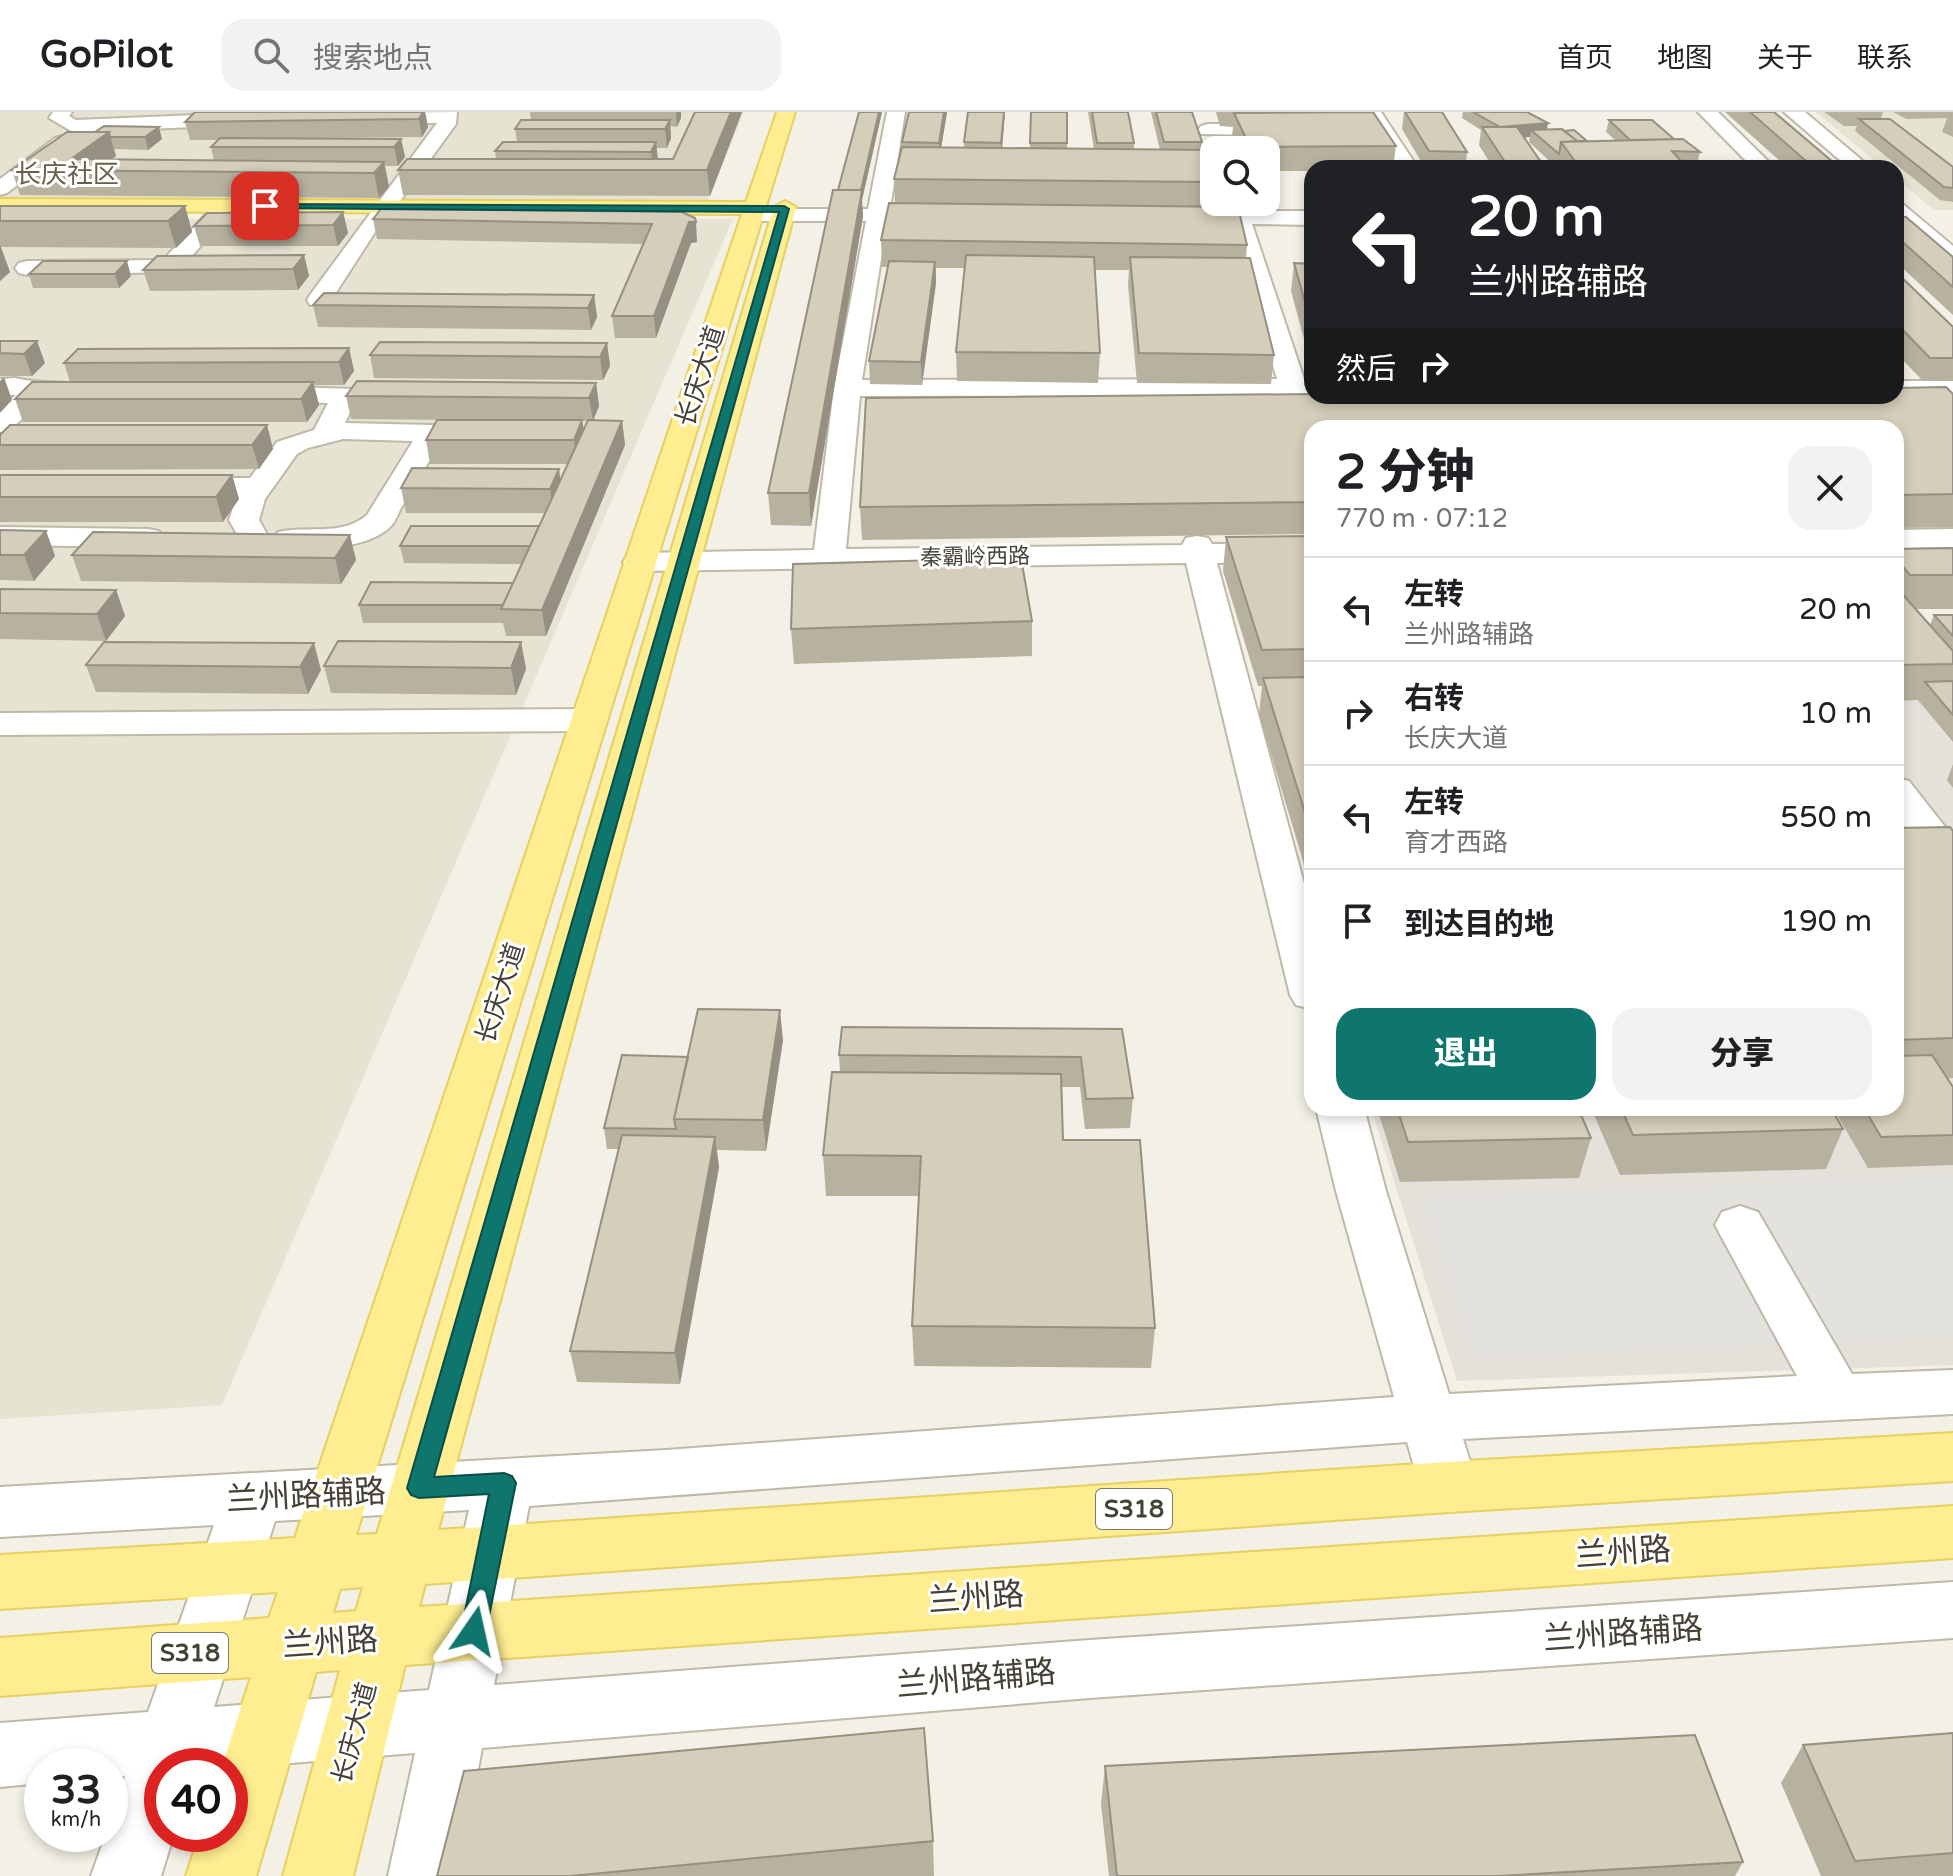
<!DOCTYPE html>
<html lang="zh">
<head>
<meta charset="utf-8">
<style>
  :root { --surface:#fff; --page:#f2f2f2; --text:#202124; --muted:#757577; --line:#e0e0e0; --accent:#0f766e }
  body { margin:0; font-family:"Varela Round","Noto Sans SC",sans-serif; background:var(--page); color:var(--text); height:100vh; display:flex; flex-direction:column; font-size:30px; white-space:nowrap }
  * { box-sizing:border-box; margin:0 }
  p { font-size:26px; color:var(--muted) }
  .icon { flex:none; width:44px; height:44px; fill:none; stroke:currentColor; stroke-width:2; stroke-linecap:round; stroke-linejoin:round }
  .map { position:relative; flex:1; overflow:hidden }
  .sheet { position:absolute; left:1304px; top:308px; width:600px; height:696px; display:flex; flex-direction:column; background:var(--surface); border-radius:24px; box-shadow:0 4px 12px #0003 }
  .sheet>* { flex:none }
  .hud { position:absolute; left:1304px; top:48px; width:600px; height:244px; border-radius:24px; box-shadow:0 4px 12px #0003; background:#202124; color:#fff; overflow:hidden }
  .controls { position:absolute; left:1200px; top:24px; display:grid; gap:16px }
  .controls a { display:grid; place-items:center; width:80px; height:80px; border-radius:16px; background:var(--surface); box-shadow:0 4px 12px #0003; font-size:40px }
  .speed { position:absolute; left:24px; top:1636px; display:flex; gap:16px; font-size:40px; font-weight:700; text-align:center }
  .speed>* { display:grid; place-content:center; width:104px; height:104px; border-radius:50%; background:var(--surface); box-shadow:0 4px 12px #0003; line-height:1 }
  .speed small { font-size:20px; font-weight:400 }
  .speed .limit { border:12px solid #d22; background:#fff; color:#111 }
  .pin { position:absolute; display:grid; place-items:center; width:68px; height:68px; color:#fff; margin:-34px; border-radius:16px; box-shadow:0 4px 12px #0006 }
  .me { position:absolute; width:88px; margin:-44px; rotate:11deg; stroke-linejoin:round; filter:drop-shadow(0 0 6px #0008) }
  .turn { display:flex; align-items:center; gap:28px; height:168px; padding:0 32px; font-size:36px }
  .turn .icon { width:104px; height:104px; stroke-width:2.5 }
  .turn b { display:block; font-size:56px; line-height:68px }
  .then { display:flex; align-items:center; height:76px; padding:0 32px; background:#0003; gap:16px; font-size:30px }
  .round { display:grid; place-items:center; flex:none; width:84px; height:84px; border-radius:24px; background:var(--page) }
  .head { display:flex; align-items:center; justify-content:space-between; height:136px; padding:0 32px }
  h1 { font-size:48px; font-weight:800; line-height:60px }
  .primary-button { display:flex; gap:16px; margin-top:auto; padding:16px 32px }
  .primary-button a { flex:1; height:92px; border-radius:24px; background:var(--accent); color:#fff; font-size:32px; font-weight:800; line-height:92px; text-align:center }
  .primary-button a+a { background:var(--page); color:var(--text) }
  ul { padding:0; list-style:none }
  li { display:flex; align-items:center; gap:24px; height:104px; padding:0 32px; border-top:2px solid var(--line) }
  li div { flex:1 }
  li b { display:block; font-size:30px }
  li em { font-style:normal }
  header { display:flex; align-items:center; gap:48px; box-sizing:border-box; height:112px; padding:0 40px; background:var(--surface); border-bottom:2px solid var(--line) }
  header strong { font-size:38px }
  nav { display:flex; gap:44px; margin-inline-start:auto; font-size:28px }
  .search { width:560px; height:72px; background:var(--page); display:flex; align-items:center; gap:20px; box-sizing:border-box; padding:0 28px; border-radius:24px; color:var(--muted); font-size:30px }
  .map>svg:first-child { display:block }
</style>
</head>
<body>
<header>
<strong>GoPilot</strong>
<div class="search"><svg class="icon" aria-label="search" viewBox="0 0 24 24"><circle cx="10" cy="10" r="6"/><path d="M15 15l6 6"/></svg>搜索地点</div>
<nav><a>首页</a><a>地图</a><a>关于</a><a>联系</a></nav>
</header>
<div class="map">
<svg width="1953" height="1764" viewBox="0 0 1953 1764">
  <rect width="100%" height="100%" fill="#f3f0e5"/>
  <path fill="#e7e3d2" d="M0,0H744L708,89L0,85Z
    M1816,0H1953V98H1934L1896,66V56H1883Z
    M0,107H733L222,1293L0,1307Z"/>
  <path fill="#e5e1da" d="M1896,508L1953,573V1253L1457,1269L1371,996H1896Z"/>
  <path fill="#e3e2dd" d="M1953,1063V1224L1475,1246L1420,1085Z"/>
  <g fill="none" stroke-linecap="round" stroke-linejoin="round">
    <defs>
      <path id="minor" d="M53,0H72L69,4L76,8L245,1L254,7L245,13L73,20L49,6Z
        M457,0L456,12L392,100H388L328,193H310L307,188L310,183L437,11H366L357,5L359,1Z
        M887,0H905L890,97H946L957,103L946,109H887L862,268L1277,267L1230,112H1183L1172,105L1183,98L1226,99L1223,90H1245L1248,99H1312V113L1252,112L1304,267H1312V283L860,284L846,437L1182,433L1186,426L1197,424L1208,426L1212,432L1312,431V449L1217,451L1312,801V897L1296,893L1290,883L1186,451L639,459L628,457L623,450L628,443L639,441L814,438L834,276L866,109H753L742,103L753,97H868Z
        M1363,0H1381L1418,56H1398Z
        M1698,0H1718L1775,56H1753Z
        M1784,0H1805L1871,56H1849Z
        M1208,12H1293L1303,18L1293,24L1201,22L1198,18L1201,14Z
        M62,24L72,30L69,34L7,81L0,83V67L55,26Z
        M1896,92L1904,93L1953,134V153L1945,151L1896,109Z
        M220,95L231,101L177,160L27,163L19,161L15,156L19,151L27,149L163,148L212,96Z
        M15,266C41,273 68,268 94,274L98,280L94,286L42,288L10,318L0,320V297L16,283H0V267Z
        M1896,269H1953V285L1892,284H1896Z
        M258,274L354,277L358,283L345,311L432,313L442,315L446,321C432,344 418,368 404,391C399,398 397,407 392,413C371,437 307,441 278,434L274,427L278,420C308,413 341,425 367,403L413,329L343,327L308,336L297,342L265,387L259,408L269,426L265,433L254,435L243,433L229,408L237,384L167,381L162,375L167,369L177,366H250L277,330L314,318L328,291L249,288L245,282L249,276Z
        M0,415L148,417L159,419L163,426L159,433L148,435L0,433Z
        M1953,417V435L1896,436V418Z
        M589,597L602,600L607,608L602,616L589,619L0,623V601Z
        M1896,666L1909,669L1953,725V764L1939,761L1896,703Z
        M1316,996H1364L1386,1079L1449,1282L1797,1264L1715,1113L1722,1100L1740,1094L1758,1100L1852,1262L1953,1258V1302L1463,1327L1478,1375L1470,1392L1449,1400L1428,1392L1420,1375L1407,1330L529,1394L494,1573L1090,1528L1953,1470V1526L1090,1586L482,1636L458,1764H388L415,1641L230,1656L162,1654V1722H174L161,1764H91L106,1722H110V1709L125,1664L110,1666V1654H42V1671L0,1675V1611L148,1600L214,1413L0,1425V1375L666,1338L1394,1285L1336,1079ZM469,1398L429,1578L214,1595L275,1409Z"/>
      <path id="major" d="M777,0H795L356,1423L377,1422L774,95L785,89L796,95L438,1418L1449,1350L1953,1321V1369L1449,1400L425,1472L419,1495L1953,1394V1446L405,1553L353,1764H283L340,1558L316,1560L256,1764H186L200,1722H230V1654H222L251,1565L0,1584V1526L269,1506L278,1480L0,1497V1443L295,1426L742,102L0,99V87L746,90ZM363,1475L356,1499L333,1501L340,1477Z"/>
    </defs>
    <use href="#minor" stroke="#bfb9a7" stroke-width="4"/>
    <use href="#major" stroke="#e7d05f" stroke-width="4"/>
    <use href="#minor" fill="#fff" fill-rule="evenodd"/>
    <use href="#major" fill="#ffee91" fill-rule="evenodd"/>
  </g>
  <path fill="#b7b1a0" fill-rule="evenodd" d="M195,0H425L428,15L422,25L309,26L401,27L405,45L398,54H385L389,75L379,86L20,83L12,58L67,20L162,27L148,38L114,37L116,44L111,48L214,49L211,35L219,28H190L185,10Z
    M530,0H681V6L677,15L670,14L671,26L667,36H656L658,47H673L695,0H742L710,84L403,83L398,58L496,47L495,39L517,30L515,17L531,8Z
    M859,0H882L862,88L863,104L811,414L771,413L768,381L838,78Z
    M909,0H947L941,36H964V30L1005,0L1002,36H1030L1031,0H1067V37H1094L1088,0H1128L1134,31V38H1160L1151,0H1192L1202,30L1201,38L1214,66L1213,95L1247,133L1246,146L1274,243L1271,272L1137,271L1128,173L1129,158H1095L1100,241L1098,271L957,269L956,240L965,156H936V171L922,273L870,272L869,249L888,155H882L881,128L895,91L894,67Z
    M1216,0H1373L1396,34L1393,56H1312V59H1266V38H1238L1232,24L1233,15L1220,14Z
    M1404,0H1442L1467,40L1466,49L1473,56H1425L1402,17Z
    M1463,0H1527L1547,17L1564,19L1587,29L1615,28L1606,20L1609,8L1674,27L1700,40L1696,56H1557L1529,30L1530,25H1524L1545,56H1493L1479,33L1481,18L1462,6Z
    M1725,0H1774L1840,56H1788Z
    M1824,0H1883L1881,7L1953,55V90L1940,88L1855,19L1857,14H1844Z
    M1893,0H1953V25L1942,20L1947,6L1906,7Z
    M0,94H185L192,120L176,136L1,135L10,160L0,169Z
    M343,100L348,121L338,134H200L194,114Z
    M682,100L697,130L691,131L656,226H615L612,204L643,132L377,127L373,107Z
    M1896,105L1953,145V203L1896,150Z
    M304,143L309,164L298,178L150,179L143,158Z
    M43,149L131,164L119,176H33L29,162Z
    M1294,151L1312,152V256L1291,179Z
    M1896,160L1953,215V269L1922,268L1896,241Z
    M594,183L597,205L591,218L318,215L313,193Z
    M0,229L45,251L32,264H0Z
    M607,231L610,254L603,268L374,266L370,243Z
    M349,236L354,259L344,273H314L319,293L307,310H23L15,287L70,270L64,251Z
    M596,271L599,294L593,308L622,309L625,333L546,524H506L503,511H363L359,493L513,471L522,452L404,451L400,434L539,414L545,401H406L401,376L560,369L568,352H430L426,328L455,308L351,307L346,284ZM582,309H588L584,318Z
    M1946,275L1953,282V415L1896,416V316H1312V422L862,428L860,395L866,286L1312,282V284H1896V276Z
    M267,313L273,337L259,357L0,358V323Z
    M0,363H232L239,387L223,410H0Z
    M0,418L46,419L55,444L34,469L0,468Z
    M93,420L356,448L341,472L81,469L72,443Z
    M1312,424V779L1259,602L1262,574H1258L1223,459L1226,425Z
    M1953,436V497H1915L1930,513L1934,503H1953V630L1918,588L1896,589V437Z
    M0,477L116,478L125,504L106,529L0,527Z
    M1032,509V544L794,552L791,517Z
    M104,530L321,558L308,582L96,580L86,553Z
    M521,530L526,557L516,583L331,581L324,554Z
    M1953,652V676L1947,668Z
    M1896,716L1953,719V966H1947L1953,975V1053L1868,1056L1833,996H1896Z
    M1122,917L1133,986L1130,1016L1085,1017L1080,975H1062L1063,1028L1155,1216L1151,1256L914,1254L912,1214L919,1084H826L823,1043L840,960L839,943Z
    M783,928L766,1039L717,1038L719,1055L680,1272L577,1270L570,1239L619,1037H607L604,1016L688,945Z
    M1377,996H1578L1591,1026L1579,1066L1400,1070Z
    M1591,996H1831L1843,1017L1826,1057L1620,1063Z
    M1953,1621V1764H1821L1781,1671L1803,1633Z
    M1105,1654L1743,1750L1735,1764H1109L1101,1692Z
    M933,1729L934,1764H437Z"/>
  <path fill="#959082" d="M423,0H425L428,15L422,25L419,7Z
    M676,0H681V6L677,15Z
    M731,0H742L710,84L707,58Z
    M879,0H882L862,88L863,104L811,414L809,381L860,83Z
    M944,0H947L939,49V31Z
    M1004,0H1005L1001,49V31Z
    M670,8L671,26L667,36L665,17Z
    M1548,11L1546,24L1531,18L1530,25L1498,28L1500,15Z
    M159,15L162,27L148,38L145,25Z
    M109,20L116,44L97,58L71,47Z
    M401,27L405,45L398,54L394,35Z
    M656,30L658,49L653,59L651,40Z
    M384,50L389,75L379,86L374,61Z
    M185,94L192,120L176,136L168,109Z
    M343,100L348,121L338,134L333,113Z
    M689,110H696L697,130L691,131L656,226L654,204Z
    M0,133L10,160L0,169Z
    M304,143L309,164L298,178L293,157Z
    M127,149L131,164L119,176L115,162Z
    M935,150L936,171L922,273L921,250Z
    M594,183L597,205L591,218L588,196Z
    M37,229L45,251L32,264L24,242Z
    M607,231L610,254L603,268L600,245Z
    M349,236L354,259L344,273L339,250Z
    M4,265L12,288L0,301V269Z
    M313,270L319,293L307,310L301,287Z
    M596,271L599,294L593,309L589,286Z
    M582,308L586,332L577,352L574,328Z
    M622,309L625,333L546,524L542,498Z
    M267,313L273,337L259,357L252,333Z
    M559,357L562,381L554,401L550,377Z
    M232,363L239,387L223,410L216,385Z
    M46,419L55,444L34,469L24,443Z
    M350,423L356,448L341,472L335,446Z
    M116,478L125,504L106,529L97,502Z
    M521,530L526,557L516,583L511,556Z
    M314,531L321,558L308,582L300,555Z
    M780,898L783,928L766,1039L763,1008Z
    M715,1025L719,1055L680,1272L675,1241Z"/>
  <path fill="#d5ceba" stroke="#959082" stroke-width="2" d="M195,0H423L419,7L185,10Z
    M695,0H731L707,58H398L407,47H673Z
    M859,0H879L861,78H838Z
    M909,0H944L939,31L902,30Z
    M968,0H1004L1001,31L964,30Z
    M1031,0H1067V31H1030Z
    M1092,0H1128L1134,31H1097Z
    M1156,0H1192L1202,30H1164Z
    M1373,0L1396,34L1250,35L1234,1Z
    M1405,0H1442L1467,40L1429,39Z
    M1473,0H1527L1548,11L1500,15Z
    M1750,0H1774L1840,56H1814Z
    M1859,7H1890L1953,55V76L1944,75Z
    M521,8H670L665,17H515Z
    M1609,8H1652L1674,27L1630,28Z
    M104,14L159,15L145,25H110L109,20H95Z
    M1482,15H1517L1545,56H1509Z
    M1562,17L1577,29L1561,30L1559,42L1531,18Z
    M1574,18L1587,29H1577L1564,19Z
    M67,20H109L71,47L384,50L374,61L12,58Z
    M220,26L401,27L394,35H211Z
    M1683,27L1700,40L1672,39L1687,56H1580L1561,30Z
    M503,30H656L651,40L495,39Z
    M902,35L1208,38L1214,70L894,67Z
    M1447,49H1469L1473,56H1451Z
    M833,78H862L809,381H768Z
    M889,91L1238,95L1247,133L881,128Z
    M0,94H185L168,109H0Z
    M381,97L682,100L695,106L696,110H689L654,204H612L652,112L373,107Z
    M343,100L333,113L194,114L207,101Z
    M1896,105H1906L1953,145V175L1896,124Z
    M304,143L293,157L143,158L157,144Z
    M966,143L1094,145L1100,241L956,240Z
    M1130,145L1250,146L1274,243L1139,241Z
    M43,149H127L115,162H29Z
    M889,149L935,150L921,250L869,249Z
    M1294,151L1312,152V215Z
    M1896,160L1953,215V246H1930L1896,211Z
    M324,181L594,183L588,196L313,193Z
    M0,229H37L24,242L0,241Z
    M380,230L607,231L600,245L370,243Z
    M349,236L339,250L64,251L78,237Z
    M357,269L596,271L589,286L346,284Z
    M32,270H313L301,287H15Z
    M1946,275L1953,282V382L1896,383V316H1312V390L860,395L866,286L1312,282V284H1896V276Z
    M437,308H582L574,328H426Z
    M588,308L622,309L542,498L501,497Z
    M10,313H267L252,333H0V323Z
    M412,356L559,357L550,377L401,376Z
    M0,363H232L216,385H0Z
    M411,414H539L530,434H400Z
    M0,418L46,419L24,443H0Z
    M93,420L350,423L335,446L72,443Z
    M1312,424V537L1262,538L1226,425Z
    M1953,436V463H1910L1896,446V437Z
    M1021,446L1032,509L791,517L793,452Z
    M371,470L513,471L503,493H359Z
    M1896,475L1953,539V552L1896,553Z
    M0,477L116,478L97,502L0,501Z
    M1934,503H1953V524Z
    M338,529L521,530L511,556L324,554Z
    M104,530L314,531L300,555L86,553Z
    M1312,565V723L1263,566Z
    M1953,569V603L1925,570Z
    M1950,715L1953,719V926L1896,928V716Z
    M698,897L780,898L763,1008L674,1007Z
    M842,915L1122,917L1133,986L1086,987L1081,945L839,943Z
    M622,943L688,945L674,1007L676,1017L604,1016Z
    M1932,943L1953,975V1023L1881,1025L1864,996H1896V944Z
    M832,960L1061,962L1063,1028H1140L1155,1216L912,1214L921,1044L823,1043Z
    M1397,996H1578L1591,1026L1408,1030Z
    M1621,996H1831L1843,1017L1633,1023Z
    M622,1023L715,1025L675,1241L570,1239Z
    M924,1616L933,1729L571,1764H437L464,1659Z
    M1953,1621V1741L1855,1749L1803,1633Z
    M1695,1623L1743,1750L1498,1764H1117L1105,1654Z"/>
  <path fill="#0f766e" stroke="#0a4d48" stroke-width="2" d="M265,92L784,94L789,97L434,1365L504,1361L512,1364L516,1371L486,1519L483,1528L474,1531L464,1528L461,1519L489,1382L419,1386L411,1383L407,1376L779,100L261,96Z"/>
  <g text-anchor="middle" stroke-width="6" stroke-linejoin="round" paint-order="stroke">
    <g font-size="22" fill="#454134" stroke="#fff">
      <text transform="translate(975 444) rotate(-1)" y="8">秦霸岭西路</text>
    </g>
    <g fill="#fff" stroke="#7d7a71" stroke-width="2">
      <rect x="1096" y="1377" width="76" height="40" rx="6"/>
      <rect x="152" y="1521" width="76" height="40" rx="6"/>
    </g>
    <g font-size="24" font-weight="bold" fill="#454134">
      <text x="1134" y="1405">S318</text>
      <text x="190" y="1549">S318</text>
    </g>
    <g font-size="26" fill="#68604b" stroke="#fff">
      <text x="67" y="71">长庆社区</text>
    </g>
    <g font-size="26" fill="#454134" stroke="#fff">
      <text transform="translate(700 264) rotate(-72)" y="9">长庆大道</text>
      <text transform="translate(500 881) rotate(-72)" y="9">长庆大道</text>
      <text transform="translate(354 1621) rotate(-75)" y="9">长庆大道</text>
    </g>
    <g font-size="32" fill="#454134" stroke="#fff">
      <text transform="translate(306 1383) rotate(-3)" y="11">兰州路辅路</text>
      <text transform="translate(1623 1440) rotate(-4)" y="11">兰州路</text>
      <text transform="translate(976 1485) rotate(-4)" y="11">兰州路</text>
      <text transform="translate(1623 1521) rotate(-4)" y="11">兰州路辅路</text>
      <text transform="translate(330 1530) rotate(-4)" y="11">兰州路</text>
      <text transform="translate(976 1566) rotate(-5)" y="11">兰州路辅路</text>
    </g>
  </g>
</svg>
<div class="controls">
<a><svg class="icon" aria-label="search" viewBox="0 0 24 24"><circle cx="10" cy="10" r="6"/><path d="M15 15l6 6"/></svg></a>
</div>
<div class="speed"><div>33<small>km/h</small></div><div class="limit">40</div></div>
<div class="pin" style="left:265px;top:94px;background:#d93025"><svg class="icon" aria-label="arrive" viewBox="0 0 24 24"><path d="M6 21V4h12l-3 4 3 4H6"/></svg></div>
<svg class="me" style="left:474px;top:1519px" viewBox="-20 -20 40 40"><path d="M0-17L14 15 0 8-14 15z" fill="#0f766e" stroke="#fff" stroke-width="4"/></svg>
<div class="hud">
<div class="turn"><svg class="icon" aria-label="left" viewBox="0 0 24 24"><path d="M17 20v-9H6M10 6l-5 5 5 5"/></svg><div><b>20 m</b>兰州路辅路</div></div>
<div class="then">然后<svg class="icon" aria-label="right" viewBox="0 0 24 24"><path d="M7 20v-9h11M14 6l5 5-5 5"/></svg></div>
</div>
<section class="sheet">
<div class="head"><div><h1>2 分钟</h1><p>770 m · 07:12</p></div><a class="round"><svg class="icon" aria-label="close" viewBox="0 0 24 24"><path d="M6 6l12 12M18 6L6 18"/></svg></a></div>
<ul>
<li><svg class="icon" aria-label="left" viewBox="0 0 24 24"><path d="M17 20v-9H6M10 6l-5 5 5 5"/></svg><div><b>左转</b><p>兰州路辅路</p></div><em>20 m</em></li>
<li><svg class="icon" aria-label="right" viewBox="0 0 24 24"><path d="M7 20v-9h11M14 6l5 5-5 5"/></svg><div><b>右转</b><p>长庆大道</p></div><em>10 m</em></li>
<li><svg class="icon" aria-label="left" viewBox="0 0 24 24"><path d="M17 20v-9H6M10 6l-5 5 5 5"/></svg><div><b>左转</b><p>育才西路</p></div><em>550 m</em></li>
<li><svg class="icon" aria-label="arrive" viewBox="0 0 24 24"><path d="M6 21V4h12l-3 4 3 4H6"/></svg><div><b>到达目的地</b></div><em>190 m</em></li>
</ul>
<div class="primary-button"><a>退出</a><a>分享</a></div>
</section>
</div>
</body>
</html>
